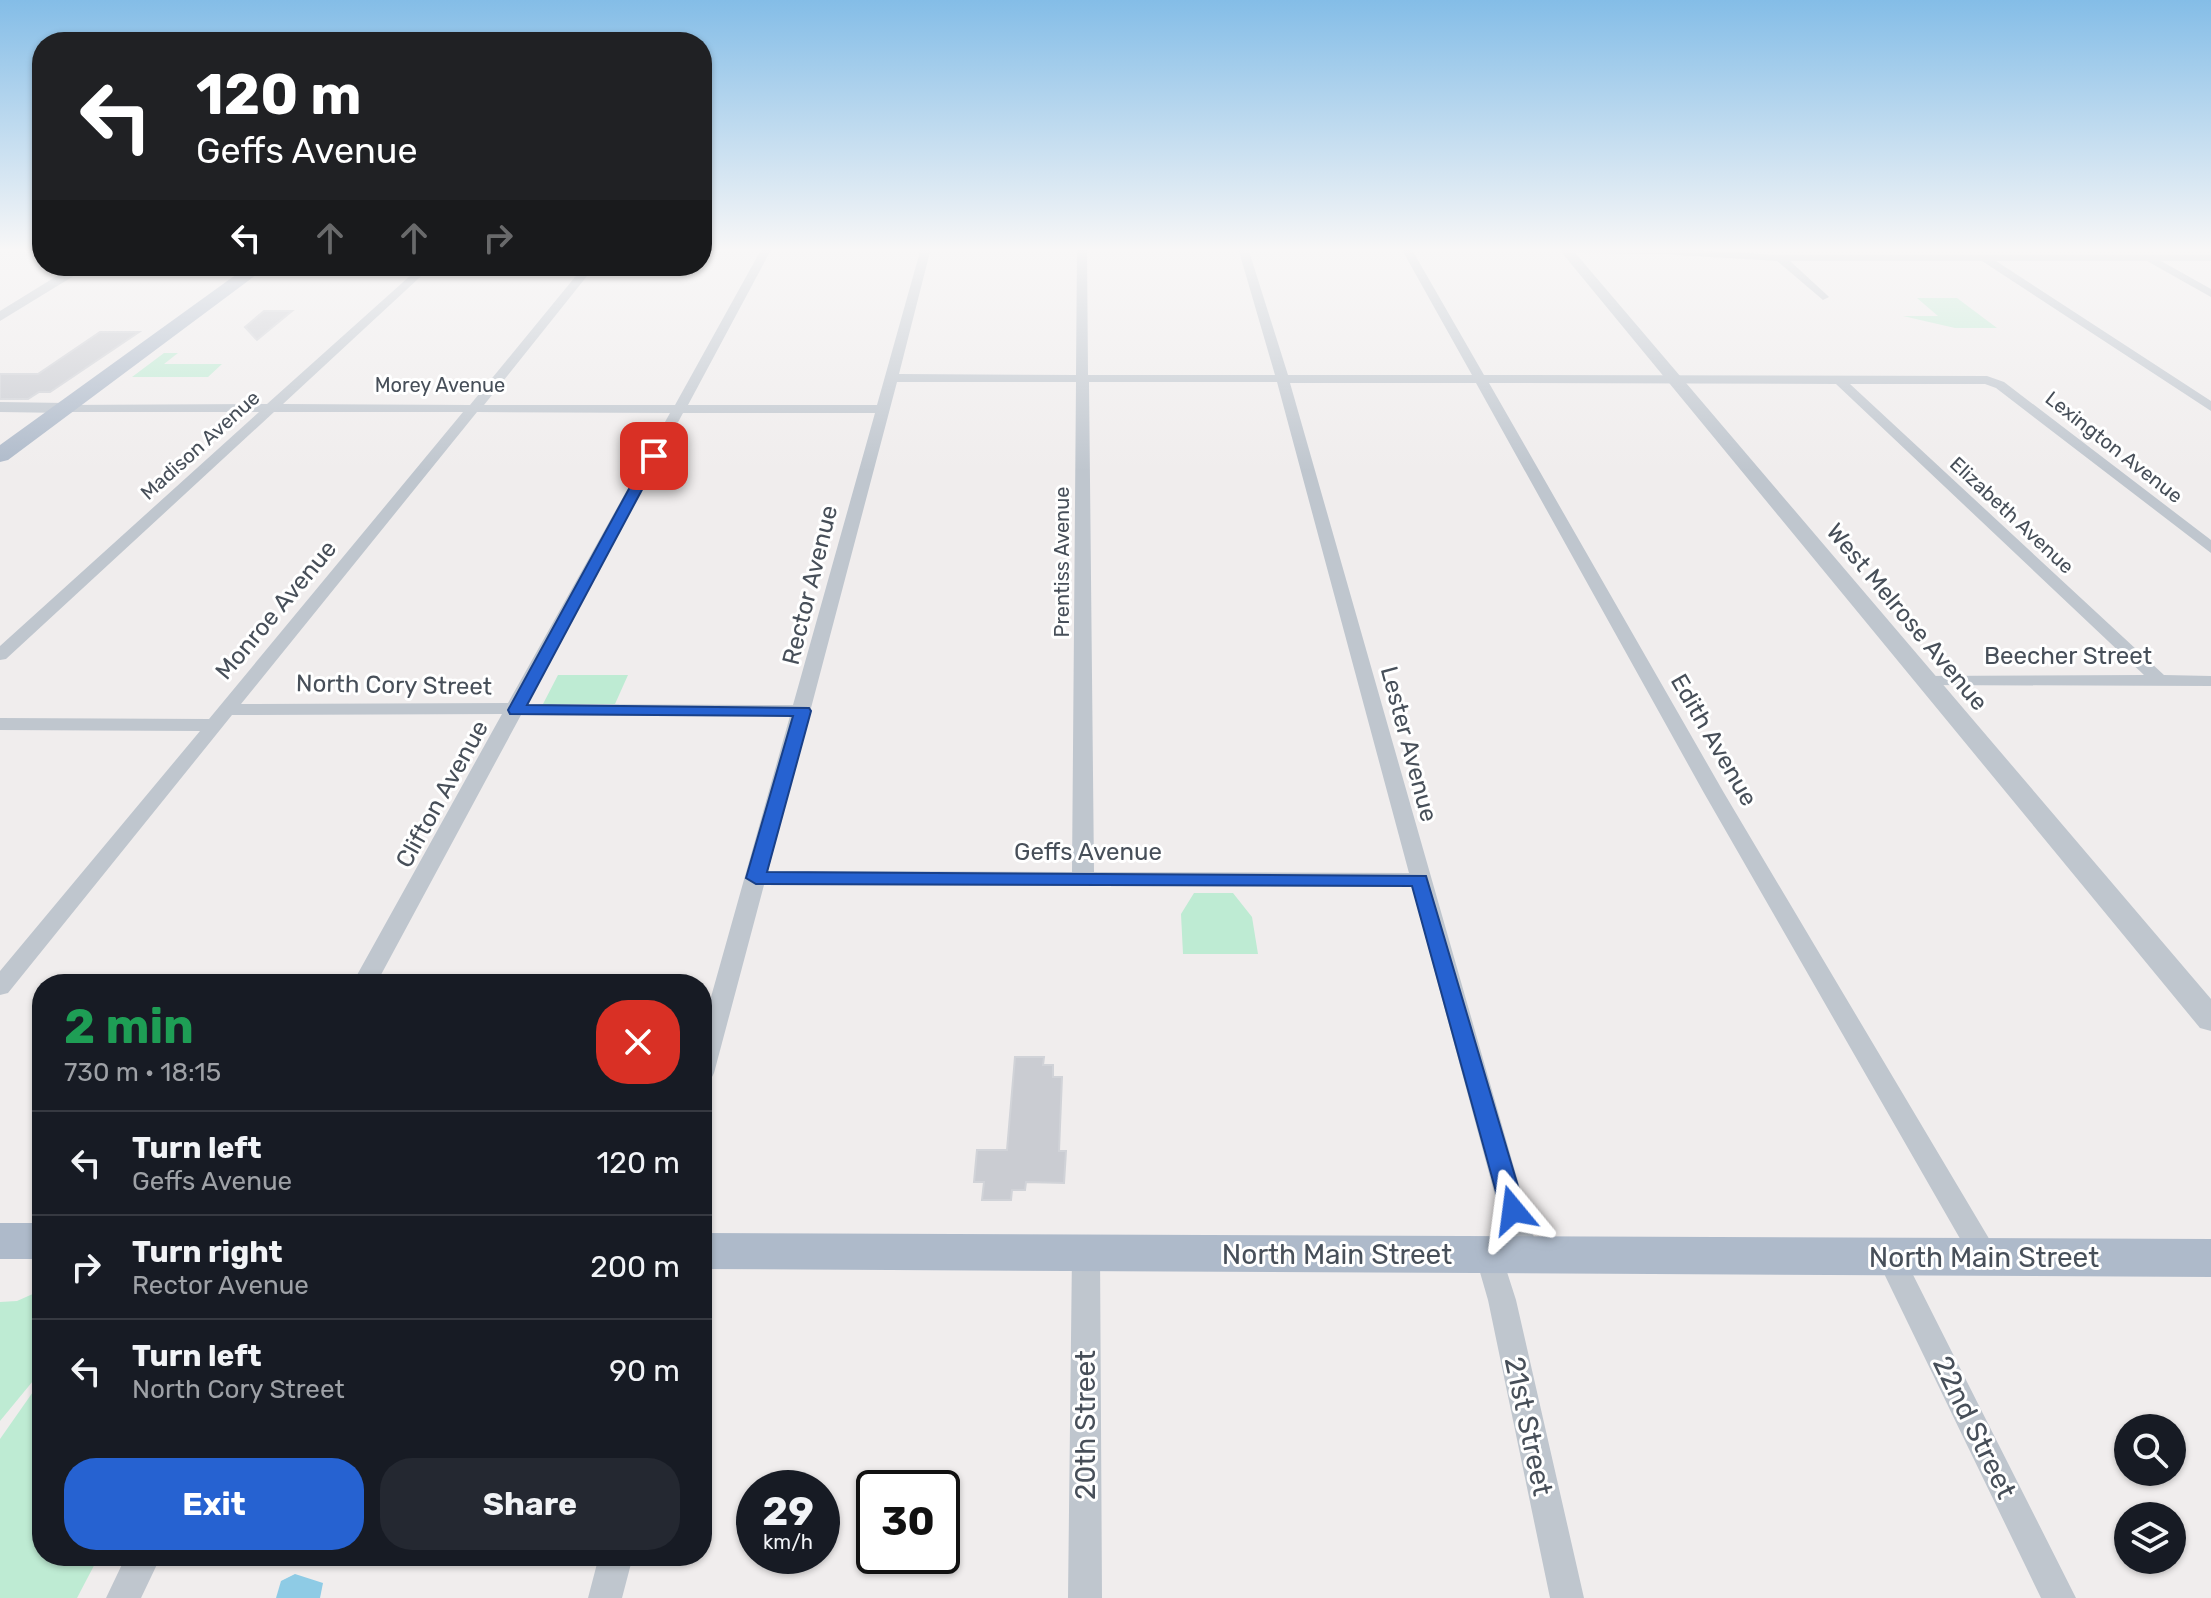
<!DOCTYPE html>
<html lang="en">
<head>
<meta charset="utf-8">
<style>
  :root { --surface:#171b24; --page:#242831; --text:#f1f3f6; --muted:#9ea1a6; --line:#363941; --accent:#2662d1 }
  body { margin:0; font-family:Rubik,sans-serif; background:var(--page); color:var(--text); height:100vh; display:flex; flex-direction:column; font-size:30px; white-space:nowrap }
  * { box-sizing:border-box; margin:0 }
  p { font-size:26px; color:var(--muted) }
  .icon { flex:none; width:44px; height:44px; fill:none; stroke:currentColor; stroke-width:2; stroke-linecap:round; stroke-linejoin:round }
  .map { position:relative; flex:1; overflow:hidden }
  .drawer { position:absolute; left:32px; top:974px; width:680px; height:592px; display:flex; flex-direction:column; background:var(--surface); border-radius:32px; box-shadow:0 2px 6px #0004 }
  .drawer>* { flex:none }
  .banner { position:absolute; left:32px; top:32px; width:680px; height:244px; border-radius:32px; box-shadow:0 2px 6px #0004; background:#202124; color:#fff; overflow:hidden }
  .buttons { position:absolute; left:2114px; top:1414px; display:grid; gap:16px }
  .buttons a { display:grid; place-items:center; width:72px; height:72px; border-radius:50%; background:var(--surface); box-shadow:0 2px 6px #0004; font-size:40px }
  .speed { position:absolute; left:736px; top:1470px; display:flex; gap:16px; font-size:40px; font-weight:700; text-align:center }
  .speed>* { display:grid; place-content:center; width:104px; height:104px; border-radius:50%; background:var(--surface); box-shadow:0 2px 6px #0004; line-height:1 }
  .speed small { font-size:20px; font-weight:400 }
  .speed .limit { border:4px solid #111; border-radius:12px; background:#fff; color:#111 }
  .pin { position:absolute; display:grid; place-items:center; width:68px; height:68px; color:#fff; margin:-34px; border-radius:16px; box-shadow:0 4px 12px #0006 }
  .me { position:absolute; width:88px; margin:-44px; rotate:344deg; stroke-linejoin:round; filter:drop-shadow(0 0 6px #0008) }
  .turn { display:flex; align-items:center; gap:28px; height:168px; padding:0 32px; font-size:36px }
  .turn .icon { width:104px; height:104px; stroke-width:2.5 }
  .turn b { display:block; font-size:56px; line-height:68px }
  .lanes { display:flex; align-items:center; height:76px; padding:0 32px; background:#0003; justify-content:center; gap:40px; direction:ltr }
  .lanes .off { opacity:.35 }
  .round { display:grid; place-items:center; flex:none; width:84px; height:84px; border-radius:32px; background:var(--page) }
  .overview { display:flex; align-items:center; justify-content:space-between; height:136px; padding:0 32px }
  h1 { font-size:48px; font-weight:700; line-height:60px; color:#1e9e55 }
  .cta { display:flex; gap:16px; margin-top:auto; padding:16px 32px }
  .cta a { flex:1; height:92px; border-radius:32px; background:var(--accent); color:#fff; font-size:32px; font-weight:700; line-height:92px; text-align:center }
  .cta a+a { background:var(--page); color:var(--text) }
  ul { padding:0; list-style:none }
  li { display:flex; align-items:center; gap:24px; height:104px; padding:0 32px; border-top:2px solid var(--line) }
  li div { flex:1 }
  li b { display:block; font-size:30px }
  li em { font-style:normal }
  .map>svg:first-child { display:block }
</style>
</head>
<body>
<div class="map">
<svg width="2211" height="1598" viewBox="0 0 2211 1598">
  <rect width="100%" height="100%" fill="#f0eded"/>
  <path fill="#beebd3" d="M1917,298H1957L1997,328H1955L1903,316H1938Z
    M164,353H178L164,364H222L208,377H132Z
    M558,675H628L615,704H543Z
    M1194,893H1233L1252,917L1258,954H1183L1181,914Z
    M35,1293H42V1370L0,1421V1302L17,1301Z
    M42,1379V1556H99L77,1598H0V1439Z"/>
  <path fill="#8ecbe5" d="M295,1574L323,1583L320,1598H276L281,1581Z"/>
  <path fill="#caccd2" stroke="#d1d3d8" stroke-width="2" d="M264,311H292L257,340L245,327Z
    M100,332H139L50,392H39L28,399H0V374H38Z
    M1015,1057H1044L1043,1065H1053V1077H1062L1059,1151H1066L1064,1183L1026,1182L1025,1190H1012L1011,1200H982L984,1182H974L977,1150H1007Z"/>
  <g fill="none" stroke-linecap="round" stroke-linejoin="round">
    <path fill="#bfc6ce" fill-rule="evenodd" d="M762,248H772L688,405H877L921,248H931L899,374L1076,375L1077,248H1087L1088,375H1275L1238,248H1248L1288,375H1472L1401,248H1411L1484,375L1987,376L2004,382L2211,540V553L1996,388L1985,384H1850L2164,675L2211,676V686L1926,685L1920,684L1917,680L1920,676L2144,675L1836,384L1489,383L1724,793L1994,1247L1998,1255L1994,1263L1984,1267L1974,1263L1704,793L1476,383H1290L1539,1255L1535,1263L1525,1267L1515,1263L1511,1255L1412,887L764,885L714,1073L711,1079L702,1082V1029L790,716L521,715L376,984H352L502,714L232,715L8,993L0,995V971L200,731L0,730V718L209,719L463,412H274L6,659L0,660V646L259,412H66L59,408L61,405L267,404L421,266H432L283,404L470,405L584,266H595L484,405H675ZM897,382H1076L1072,872L768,871ZM1089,382H1277L1409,873L1094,872ZM477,412L670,413L508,703L241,704ZM683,413H875L793,705L527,704Z
      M1563,248H1660L1780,255H2211V261H2161L2211,289V297L2147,261H1996L2211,401V411L1982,261H1790L1827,295L1829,297L1823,300L1777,261L1660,254L1566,253L1561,250Z
      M1086,1241L1096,1245L1100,1253L1102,1598H1068L1072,1253L1076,1245Z
      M1489,1243L1499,1247L1516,1300L1584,1598H1550L1488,1300L1475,1255L1479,1247Z
      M1890,1245L1900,1249L2076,1598H2041L1876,1257L1880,1249Z
      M126,1556H161L141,1598H106Z
      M599,1556H633L622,1598H588Z"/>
    <path fill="#bfc6ce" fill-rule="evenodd" d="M1558,248H1571L2211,999V1031L2200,1028Z
      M73,266H90L0,321V311Z
      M0,402L66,403L75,408L66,413L0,412Z"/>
    <path fill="#aebaca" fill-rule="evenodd" d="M248,266H268L8,460L0,462V445Z
      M0,1223H42V1259H0Z
      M702,1233L2211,1239V1277L702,1269Z"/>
  </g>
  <linearGradient id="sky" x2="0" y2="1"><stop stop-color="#84bde7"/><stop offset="0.53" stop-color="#f8f7f7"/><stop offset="1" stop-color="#f8f7f7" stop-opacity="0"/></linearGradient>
  <rect width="2211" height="471" fill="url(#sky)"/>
  <path fill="#2662d1" stroke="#194088" stroke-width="2" d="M654,452L660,456L527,705L809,708L811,711L767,872L1426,876L1525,1210L1522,1217L1513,1220L1504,1217L1501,1210L1412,886L756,884L746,878L793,716L510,714L508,710L647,456Z"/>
  <g text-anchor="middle" stroke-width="6" stroke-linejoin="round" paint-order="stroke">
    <g font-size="20" fill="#474f59" stroke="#fff">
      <text x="440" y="392">Morey Avenue</text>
      <text transform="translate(200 445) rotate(-42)" y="7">Madison Avenue</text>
      <text transform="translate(2114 447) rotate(38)" y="7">Lexington Avenue</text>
      <text transform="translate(2012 515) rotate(43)" y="7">Elizabeth Avenue</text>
      <text transform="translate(1062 562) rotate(-90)" y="7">Prentiss Avenue</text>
    </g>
    <g font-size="24" fill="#474f59" stroke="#fff">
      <text transform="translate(810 585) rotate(-76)" y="8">Rector Avenue</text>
      <text transform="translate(276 610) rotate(-50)" y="8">Monroe Avenue</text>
      <text transform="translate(1907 617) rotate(50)" y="8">West Melrose Avenue</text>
      <text x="2068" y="664">Beecher Street</text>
      <text transform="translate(394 685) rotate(1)" y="8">North Cory Street</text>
      <text transform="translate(1714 740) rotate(60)" y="8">Edith Avenue</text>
      <text transform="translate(1409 744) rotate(75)" y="8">Lester Avenue</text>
      <text transform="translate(442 794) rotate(-61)" y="8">Clifton Avenue</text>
      <text x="1088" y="860">Geffs Avenue</text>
    </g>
    <g font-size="28" fill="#474f59" stroke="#fff">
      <text x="1337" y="1264">North Main Street</text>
      <text x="1984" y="1267">North Main Street</text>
      <text transform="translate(1085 1425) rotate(-90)" y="10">20th Street</text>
      <text transform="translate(1529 1426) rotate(78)" y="10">21st Street</text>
      <text transform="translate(1975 1427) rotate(64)" y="10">22nd Street</text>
    </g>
  </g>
</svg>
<div class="buttons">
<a><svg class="icon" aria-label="search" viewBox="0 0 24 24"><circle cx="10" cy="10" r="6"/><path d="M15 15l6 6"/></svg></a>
<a><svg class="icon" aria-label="layers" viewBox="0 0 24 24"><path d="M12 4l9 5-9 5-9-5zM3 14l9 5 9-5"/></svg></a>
</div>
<div class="speed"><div>29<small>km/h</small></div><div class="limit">30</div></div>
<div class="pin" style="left:654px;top:456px;background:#d93025"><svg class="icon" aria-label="arrive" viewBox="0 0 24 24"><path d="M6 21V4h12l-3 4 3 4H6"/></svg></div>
<svg class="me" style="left:1513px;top:1210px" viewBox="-20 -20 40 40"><path d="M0-17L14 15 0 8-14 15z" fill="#2662d1" stroke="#fff" stroke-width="4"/></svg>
<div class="banner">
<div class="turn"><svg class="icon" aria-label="left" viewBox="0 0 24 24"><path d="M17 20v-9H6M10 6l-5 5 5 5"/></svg><div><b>120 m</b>Geffs Avenue</div></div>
<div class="lanes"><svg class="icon" aria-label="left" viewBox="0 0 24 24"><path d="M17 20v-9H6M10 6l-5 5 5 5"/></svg><svg class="icon off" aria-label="ahead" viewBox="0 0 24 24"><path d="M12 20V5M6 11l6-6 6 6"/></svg><svg class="icon off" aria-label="ahead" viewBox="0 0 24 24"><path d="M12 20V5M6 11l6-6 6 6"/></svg><svg class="icon off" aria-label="right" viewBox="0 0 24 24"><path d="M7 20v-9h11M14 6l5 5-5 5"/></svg></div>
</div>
<section class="drawer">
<div class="overview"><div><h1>2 min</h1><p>730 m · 18:15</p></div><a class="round" style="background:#d93025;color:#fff"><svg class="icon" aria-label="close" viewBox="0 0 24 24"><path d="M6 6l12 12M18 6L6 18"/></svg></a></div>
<ul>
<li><svg class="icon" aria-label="left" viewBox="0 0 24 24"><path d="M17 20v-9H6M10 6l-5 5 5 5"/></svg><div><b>Turn left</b><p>Geffs Avenue</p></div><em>120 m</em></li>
<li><svg class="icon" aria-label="right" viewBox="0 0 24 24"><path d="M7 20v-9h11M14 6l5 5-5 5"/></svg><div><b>Turn right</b><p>Rector Avenue</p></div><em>200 m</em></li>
<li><svg class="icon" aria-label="left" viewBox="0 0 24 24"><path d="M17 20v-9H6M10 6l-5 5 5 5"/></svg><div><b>Turn left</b><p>North Cory Street</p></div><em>90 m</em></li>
</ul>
<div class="cta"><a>Exit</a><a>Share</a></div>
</section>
</div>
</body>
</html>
